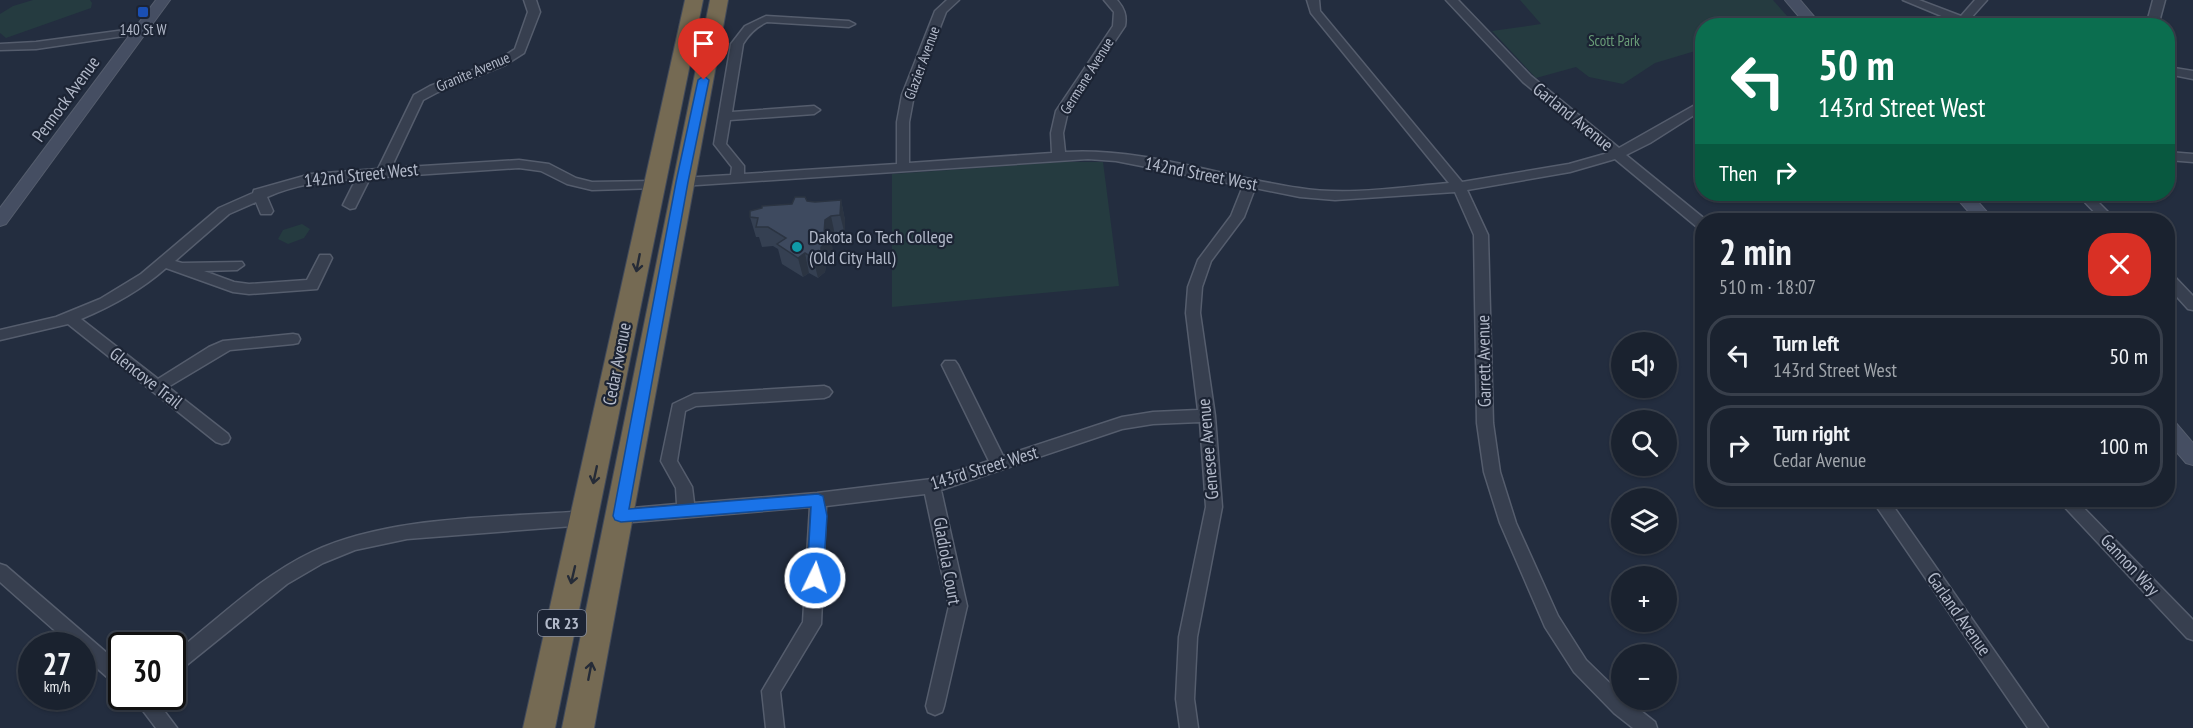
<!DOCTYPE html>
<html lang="en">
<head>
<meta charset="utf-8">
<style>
  :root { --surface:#1a222f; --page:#232a37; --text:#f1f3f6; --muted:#9fa4aa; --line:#383f4b }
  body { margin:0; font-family:"PT Sans Narrow",sans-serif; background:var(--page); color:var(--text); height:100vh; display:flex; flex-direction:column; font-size:22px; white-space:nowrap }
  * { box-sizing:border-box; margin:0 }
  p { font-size:20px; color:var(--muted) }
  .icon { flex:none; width:33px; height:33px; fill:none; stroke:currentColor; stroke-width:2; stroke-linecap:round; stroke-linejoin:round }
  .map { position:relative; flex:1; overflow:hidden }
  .details { position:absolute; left:1695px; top:213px; width:480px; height:294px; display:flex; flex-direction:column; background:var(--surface); border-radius:24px; box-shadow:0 2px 4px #0004,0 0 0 2px var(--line) }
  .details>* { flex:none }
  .top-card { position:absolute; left:1695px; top:18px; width:480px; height:183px; border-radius:24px; box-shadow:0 2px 4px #0004,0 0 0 2px var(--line); background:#0b6e4f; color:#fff; overflow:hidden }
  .controls { position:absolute; left:1611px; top:332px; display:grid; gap:12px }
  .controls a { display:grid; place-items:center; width:66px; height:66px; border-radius:50%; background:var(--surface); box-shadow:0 2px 4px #0004,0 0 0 2px var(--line); font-size:30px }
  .speed { position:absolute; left:18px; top:632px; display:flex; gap:12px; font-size:30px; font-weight:700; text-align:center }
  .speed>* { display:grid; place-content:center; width:78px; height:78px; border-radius:50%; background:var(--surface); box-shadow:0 2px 4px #0004,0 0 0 2px var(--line); line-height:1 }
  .speed small { font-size:15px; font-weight:400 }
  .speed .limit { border:3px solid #111; border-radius:9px; background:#fff; color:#111 }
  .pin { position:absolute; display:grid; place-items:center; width:51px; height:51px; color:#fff; margin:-62px -26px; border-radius:50% 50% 50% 0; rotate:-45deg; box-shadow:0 0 6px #0007 }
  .pin .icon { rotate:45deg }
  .me { position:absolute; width:66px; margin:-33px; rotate:4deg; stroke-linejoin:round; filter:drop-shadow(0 0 4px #0008) }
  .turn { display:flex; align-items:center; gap:21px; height:126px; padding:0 24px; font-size:27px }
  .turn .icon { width:78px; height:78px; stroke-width:2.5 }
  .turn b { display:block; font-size:42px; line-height:51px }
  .then { display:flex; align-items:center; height:57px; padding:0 24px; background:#0003; gap:12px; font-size:22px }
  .round { display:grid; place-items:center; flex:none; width:63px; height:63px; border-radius:24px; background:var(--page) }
  .summary { display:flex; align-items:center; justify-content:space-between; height:102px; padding:0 24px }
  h1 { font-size:36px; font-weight:800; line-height:45px }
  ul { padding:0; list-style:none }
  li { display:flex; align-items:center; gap:18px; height:81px; margin:0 12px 9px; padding:0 12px; border:3px solid var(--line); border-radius:24px }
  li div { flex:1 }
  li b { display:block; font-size:22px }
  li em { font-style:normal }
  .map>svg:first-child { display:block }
</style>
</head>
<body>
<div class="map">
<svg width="2193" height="728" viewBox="0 0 2193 728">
  <rect width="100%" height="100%" fill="#232d3f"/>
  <path fill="#253b40" d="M33,0H90L92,3L91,8L6,38L0,33V14L13,6Z
    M1520,0H1773L1795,25L1702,26V49L1655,63L1623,84L1589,77L1576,67L1536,78L1492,31L1541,24Z
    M1064,162H1103L1119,286L892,307V174Z
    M302,224L310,229L304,238L288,244L278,239L283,230Z"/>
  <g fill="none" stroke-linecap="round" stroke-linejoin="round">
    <defs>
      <path id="street" d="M524,0H536L540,12L524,53L505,65L438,92L423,100L391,168L519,160L549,164L576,178L592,182L653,181L658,182L660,185L658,188L592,190L567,184L541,171L519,168L370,178L355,208L350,209L343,205L356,179C324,181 297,184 267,197L273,211L271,214H261L256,202L229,214L175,261L182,263L242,262L244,265L237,270L204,271L234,282L249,284L307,280L320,255H330L332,258L317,289L249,294L233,292L166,268C141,290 112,306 81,319L158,379L209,347L223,341L293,334L298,335L300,339L298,343L293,344L230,350L168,387L228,434L230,438L228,442L222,444L216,442L68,324L0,340V330L56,317L100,299L141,274L219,208L253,193L254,190L311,174L378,169L414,95L430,86L497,61L515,49L528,12Z
        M947,0H959L946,12L914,95L909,122V163L1052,153L1051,133L1056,111L1113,26L1114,12L1104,0H1117C1124,8 1127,15 1125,26L1068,111L1063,133L1065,152C1142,147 1223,177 1299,188C1348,196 1400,187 1449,183L1311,13L1307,0H1319L1320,11L1462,182L1569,164L1608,153L1523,82L1446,0H1458L1531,76L1619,148L1702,101V110L1650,143L1626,155L1706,220H1702V228L1697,227L1615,159L1570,172L1467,190L1488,235L1493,423L1500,472L1516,523L1558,616L1586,660L1622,695V699H1626L1655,722L1657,728H1633L1614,713L1574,672L1545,627L1500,523L1484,472L1477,423L1474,235L1455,192L1335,200L1300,197L1255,188L1244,217L1211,261L1202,287L1200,313L1215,416L1222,507L1197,637L1194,699L1198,728H1180L1176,699L1179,637L1206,507L1200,422L1153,424L1122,429L941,490L967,606L944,706L942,712L935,715L928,712L926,706L949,606L925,494L826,506L821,624L780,692L784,728H766L762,691L803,622L810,507L621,523L615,521L613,516L615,511L621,509L677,504L676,488L661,461L673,404L694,394L824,386L829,388L832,392L829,396L824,398L696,406L685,411L677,461L692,487L694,503L817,493L932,479L989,461L942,365L945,361H955L958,365L1003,456L1122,417L1153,412L1198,410L1186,313L1188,287L1198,260L1231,216L1243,186L1116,161L1088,159L682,186L675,182L682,178L731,175L732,167L714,144L731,44L745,26L766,16L849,21L855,24L849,27L767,22C756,27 749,34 743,44L732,112L814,106L820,110L814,114L730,120L726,144L744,166V174L897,164V122L902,95L935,11Z
        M1903,0H1919L1961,16L1975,0H1987L1970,19L1982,26H1953L1956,22Z
        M2153,0H2165L2158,26H2146Z
        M140,28L144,29V33L36,49L0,50V44L36,42Z
        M2168,67L2193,71V79L2168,74Z
        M2168,152L2193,154V162L2168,160Z
        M2077,194H2090L2116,220H2102Z
        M2168,274L2173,275L2193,296V310L2188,309L2168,287Z
        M1872,500H1889L2048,728H2028Z
        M2058,500H2076L2193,620V640L2187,638Z
        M586,511L592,513L594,518L592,523L586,525L407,539L355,550L323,563L287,584L178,672L172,674V655C217,620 261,576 312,552C391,515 499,518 586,511Z
        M0,564L6,566L122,666V686L115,684L82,655V645H71L0,582Z
        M132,696H153L177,728H156Z"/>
      <path id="secondary" d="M156,0H170L6,224L0,226V208Z
        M1785,0H1800L1822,26H1807Z
        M1953,194H1971L1994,220H1976Z
        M2168,420L2175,422L2193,443V465L2186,463L2168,442Z"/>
      <path id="highway" d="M685,0H703L555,728H523Z
        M710,0H728L594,728H562Z"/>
    </defs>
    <use href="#street" stroke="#555d6d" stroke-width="3"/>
    <use href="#secondary" stroke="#555d6d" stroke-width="2"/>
    <use href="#highway" stroke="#424a5a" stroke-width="2"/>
    <use href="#street" fill="#373f4f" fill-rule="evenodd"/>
    <use href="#secondary" fill="#454e62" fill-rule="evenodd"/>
    <use href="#highway" fill="#756a53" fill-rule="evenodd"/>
  </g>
  <path fill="#354052" d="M841,200L845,220V235H835L830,239L835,259L826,266L825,272L818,278L809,273L803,277L782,264L778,249L773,246L762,247L759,237H756L750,217L792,204L807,201L815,202Z"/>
  <path fill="#2b3442" d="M841,200L845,220V235L840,215Z
    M831,216L835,235L829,239H831L835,259L826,266L825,272L818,278L813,258L821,247L825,220Z
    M805,253L809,273L803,277L798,258Z"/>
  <path fill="#3e4a5f" stroke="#2b3442" stroke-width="1.5" d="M795,197H805L807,201L815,202L841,200L840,215L831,216L825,220L824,234L831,239L821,247V253L813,258L805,253L798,258L777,244L786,238L768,227H756L758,218L750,217V211L762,208V206L792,204Z"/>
  <defs><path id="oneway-shaft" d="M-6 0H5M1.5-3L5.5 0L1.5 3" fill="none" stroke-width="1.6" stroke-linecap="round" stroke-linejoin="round" transform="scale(1.5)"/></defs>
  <g stroke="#252b37">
    <use href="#oneway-shaft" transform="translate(638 263) rotate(101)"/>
    <use href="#oneway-shaft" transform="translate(595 475) rotate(102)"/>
    <use href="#oneway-shaft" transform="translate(573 575) rotate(103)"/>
    <use href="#oneway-shaft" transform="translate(590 671) rotate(-79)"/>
  </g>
  <path fill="#1a73e8" stroke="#114b97" stroke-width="1.5" d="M704,76L709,80L688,182L629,509L818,494L823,496L827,516L823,578L821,583L815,585L810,583L807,578L811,507L621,522L615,520L613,516L676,182L698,80Z"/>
  <rect fill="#1a4fb4" stroke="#1c2434" stroke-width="2" x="137" y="6" width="12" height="12" rx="3"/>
  <circle fill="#0f9aa8" stroke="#1c2434" stroke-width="2" cx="797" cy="247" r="6"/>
  <g text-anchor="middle" stroke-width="4.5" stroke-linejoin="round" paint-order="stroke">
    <g font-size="15" fill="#b3baca" stroke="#1c2434">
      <text x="143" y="35">140 St W</text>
    </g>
    <g font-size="15" fill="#699c77" stroke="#1c2434">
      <text x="1614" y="46">Scott Park</text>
    </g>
    <g font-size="15" fill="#b3baca" stroke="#1c2434">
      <text transform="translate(922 63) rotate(-70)" y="5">Glazier Avenue</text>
      <text transform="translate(473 72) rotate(-23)" y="5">Granite Avenue</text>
      <text transform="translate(1087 76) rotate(-58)" y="5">Germane Avenue</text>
    </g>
    <rect fill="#1c2434" stroke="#868d9d" stroke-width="1.5" x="538" y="610" width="48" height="26" rx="4.5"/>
    <g font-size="16" font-weight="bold" fill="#b3baca">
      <text x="562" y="629">CR 23</text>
    </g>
    <g font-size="18" fill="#b3baca" stroke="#1c2434">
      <text transform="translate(66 99) rotate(-54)" y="6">Pennock Avenue</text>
      <text transform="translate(1573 117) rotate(39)" y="6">Garland Avenue</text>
      <text transform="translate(1201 174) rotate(11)" y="6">142nd Street West</text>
      <text transform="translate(361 175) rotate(-6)" y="6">142nd Street West</text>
      <text transform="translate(1484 361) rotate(-91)" y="6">Garrett Avenue</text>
      <text transform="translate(617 364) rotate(-79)" y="6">Cedar Avenue</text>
      <text transform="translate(146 378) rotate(38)" y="6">Glencove Trail</text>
      <text transform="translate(1208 449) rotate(-95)" y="6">Genesee Avenue</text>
      <text transform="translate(984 468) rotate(-17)" y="6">143rd Street West</text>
      <text transform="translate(947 561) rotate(80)" y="6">Gladiola Court</text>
      <text transform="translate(2130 565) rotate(47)" y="6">Gannon Way</text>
      <text transform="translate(1959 614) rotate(55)" y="6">Garland Avenue</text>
    </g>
    <g font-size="18" fill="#b3baca" stroke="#1c2434" text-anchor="start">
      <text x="809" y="243">Dakota Co Tech College<tspan x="809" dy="21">(Old City Hall)</tspan></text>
    </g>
  </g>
</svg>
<div class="controls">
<a><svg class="icon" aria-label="sound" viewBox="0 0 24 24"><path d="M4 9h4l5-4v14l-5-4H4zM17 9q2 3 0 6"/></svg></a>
<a><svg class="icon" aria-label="search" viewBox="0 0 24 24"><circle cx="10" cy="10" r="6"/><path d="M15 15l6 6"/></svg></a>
<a><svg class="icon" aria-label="layers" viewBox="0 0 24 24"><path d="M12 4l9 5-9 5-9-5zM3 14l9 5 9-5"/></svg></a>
<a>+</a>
<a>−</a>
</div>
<div class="speed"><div>27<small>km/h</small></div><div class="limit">30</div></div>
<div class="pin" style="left:704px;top:80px;background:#d93025"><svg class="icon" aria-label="arrive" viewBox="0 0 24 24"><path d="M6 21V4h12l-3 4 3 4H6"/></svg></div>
<svg class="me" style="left:815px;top:578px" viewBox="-20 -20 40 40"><circle r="17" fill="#1a73e8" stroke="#fff" stroke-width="3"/><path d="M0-11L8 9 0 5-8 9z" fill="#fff"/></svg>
<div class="top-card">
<div class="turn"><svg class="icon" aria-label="left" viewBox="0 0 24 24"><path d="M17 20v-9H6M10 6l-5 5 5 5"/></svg><div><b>50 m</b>143rd Street West</div></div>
<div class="then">Then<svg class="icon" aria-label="right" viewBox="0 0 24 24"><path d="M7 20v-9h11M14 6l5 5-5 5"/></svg></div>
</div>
<section class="details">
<div class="summary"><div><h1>2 min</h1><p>510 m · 18:07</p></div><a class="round" style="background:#d93025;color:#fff"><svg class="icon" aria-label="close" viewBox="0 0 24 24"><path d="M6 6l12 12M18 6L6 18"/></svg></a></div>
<ul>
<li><svg class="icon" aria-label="left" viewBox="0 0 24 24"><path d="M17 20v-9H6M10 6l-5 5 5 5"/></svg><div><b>Turn left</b><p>143rd Street West</p></div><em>50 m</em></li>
<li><svg class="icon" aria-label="right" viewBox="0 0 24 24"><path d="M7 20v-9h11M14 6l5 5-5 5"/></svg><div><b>Turn right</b><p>Cedar Avenue</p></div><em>100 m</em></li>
</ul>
</section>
</div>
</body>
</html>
